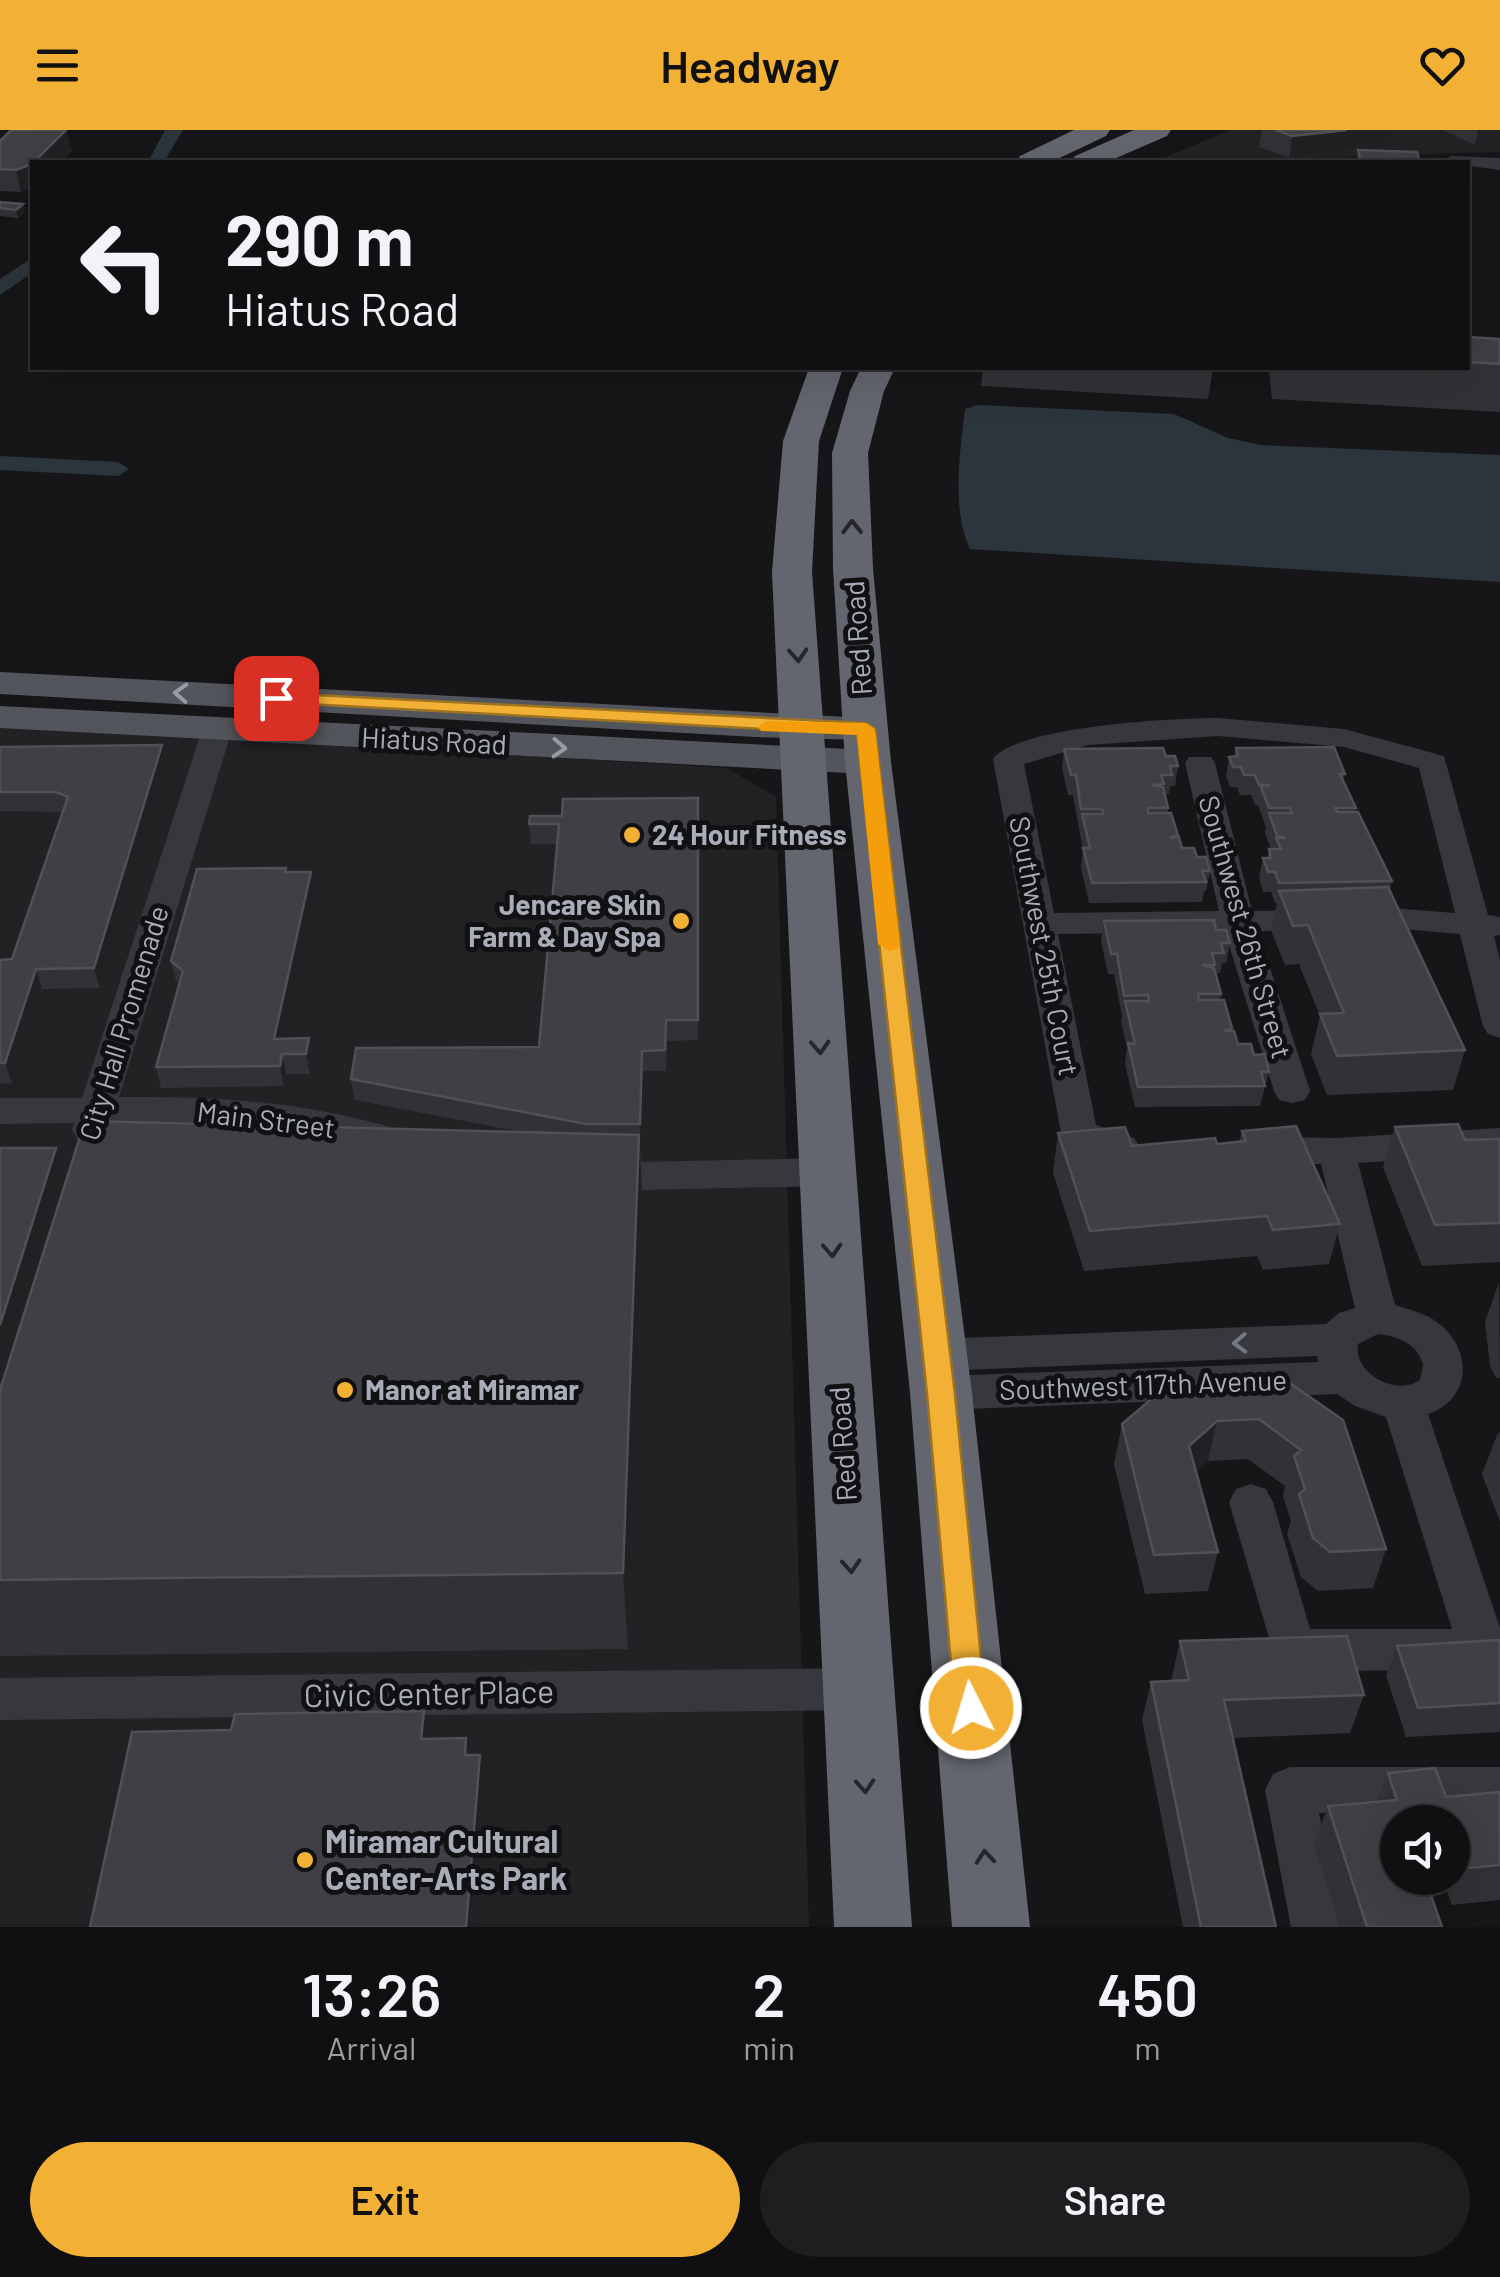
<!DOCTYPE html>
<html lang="en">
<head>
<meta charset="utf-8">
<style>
  :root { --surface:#101012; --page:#1e1e20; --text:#f1f3f6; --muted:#9c9d9f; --line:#303032; --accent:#f2b134 }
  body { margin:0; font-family:Barlow,sans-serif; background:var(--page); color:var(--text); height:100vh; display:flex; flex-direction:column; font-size:38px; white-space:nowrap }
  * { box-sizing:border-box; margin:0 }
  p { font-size:32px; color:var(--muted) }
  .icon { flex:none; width:55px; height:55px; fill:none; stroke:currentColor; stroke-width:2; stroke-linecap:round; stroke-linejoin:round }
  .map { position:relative; height:1797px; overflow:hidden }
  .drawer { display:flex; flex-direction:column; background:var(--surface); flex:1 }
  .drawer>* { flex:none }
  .banner { position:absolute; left:30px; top:30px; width:1440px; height:210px; border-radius:0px; box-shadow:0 10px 40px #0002,0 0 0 2px var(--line); background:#101012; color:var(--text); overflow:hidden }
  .buttons { position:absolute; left:1380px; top:1675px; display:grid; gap:20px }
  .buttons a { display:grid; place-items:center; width:90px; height:90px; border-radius:50%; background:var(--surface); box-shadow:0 10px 40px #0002,0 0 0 2px var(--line); font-size:50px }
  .pin { position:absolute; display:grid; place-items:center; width:85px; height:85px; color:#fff; margin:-42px; border-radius:20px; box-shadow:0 5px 15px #0006 }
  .me { position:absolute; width:110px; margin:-55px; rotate:355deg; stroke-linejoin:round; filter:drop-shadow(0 0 8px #0008) }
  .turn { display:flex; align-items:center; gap:35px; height:210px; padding:0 30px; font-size:45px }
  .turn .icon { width:130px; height:130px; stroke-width:2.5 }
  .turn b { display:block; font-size:70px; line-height:85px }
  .eta { display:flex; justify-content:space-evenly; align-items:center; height:170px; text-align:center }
  .eta b { font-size:60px; font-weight:600; line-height:70px }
  .button { display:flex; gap:20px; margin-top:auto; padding:20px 30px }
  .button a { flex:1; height:115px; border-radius:60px; background:var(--accent); color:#111; font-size:40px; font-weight:600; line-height:115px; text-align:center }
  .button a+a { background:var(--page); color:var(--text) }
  header { display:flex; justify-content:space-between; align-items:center; height:130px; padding:0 30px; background:var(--accent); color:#111; font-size:45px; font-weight:600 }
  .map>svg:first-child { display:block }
</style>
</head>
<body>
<header><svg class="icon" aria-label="menu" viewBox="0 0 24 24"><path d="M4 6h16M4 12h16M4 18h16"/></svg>Headway<svg class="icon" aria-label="heart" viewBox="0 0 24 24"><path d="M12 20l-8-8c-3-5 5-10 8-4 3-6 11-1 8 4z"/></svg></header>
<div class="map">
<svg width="1500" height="1797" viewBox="0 0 1500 1797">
  <rect width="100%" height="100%" fill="#161618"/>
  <path fill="#222225" d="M1230,0H1500V22L1358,26L1301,32H1154Z
    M0,594L727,638L776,667L809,1797H0Z"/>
  <path fill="#2c353c" d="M977,275L1174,284L1228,308L1261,315L1500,325V452L970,419C951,378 960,323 965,279Z"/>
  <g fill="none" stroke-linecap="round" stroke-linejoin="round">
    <path fill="#2c353c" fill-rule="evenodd" d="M165,0H183L164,32H148Z
      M32,128V143L0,165V149Z
      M0,326L118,332L129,339L118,346L0,340Z"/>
    <path fill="#37383d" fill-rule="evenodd" d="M1451,26L1500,28V40L1441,32Z
      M1218,588L1344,599L1444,626L1488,785L1500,787V805L1494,806L1500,830V908L1488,904L1483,896L1460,804L1404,799L1258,801L1310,961L1305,970L1292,973L1279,970L1274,961L1225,802L1058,804L1096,995L1134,1008L1140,1017L1134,1026L1121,1030L1066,1012L1061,1003L993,629C1017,596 1175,588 1218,588ZM1218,606L1344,617L1419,638L1455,783L1404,779L1252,781L1215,633L1211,627H1189L1185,633L1219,781L1054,783L1024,634L1088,615Z
      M217,591L227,594L232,600L119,967C212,966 302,971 393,998L398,1007L393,1016L380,1020L275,998L218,992L111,993L103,1009L90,1013L77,1009L72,1000L74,993L0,994V968H82L202,600L207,594Z
      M1500,998V1024L1358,1033L1395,1175C1410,1180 1426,1183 1438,1193C1474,1220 1471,1270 1428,1284L1500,1498V1540L1293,1541L1277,1535L1229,1372L1236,1359L1251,1354L1266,1359L1273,1372L1310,1499H1452L1386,1287L1355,1276L1337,1264L941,1280L926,1275L920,1263L926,1251L941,1246L1318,1232L1317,1226L936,1241L921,1236L915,1225L921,1214L936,1209L1326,1194L1339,1183L1355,1178L1321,1034L1263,1033L1250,1029L1244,1020L1250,1011L1263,1007L1336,1008ZM1378,1204C1398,1206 1418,1214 1423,1235L1420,1250C1396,1267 1353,1243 1358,1214Z
      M827,1028L840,1032L846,1042L840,1052L827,1056L593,1061L580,1057L574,1047L580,1037L593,1033Z
      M859,1538L876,1544L883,1559L876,1574L859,1580L0,1590V1548Z
      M1290,1637H1500V1683H1319L1343,1797H1291L1265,1660L1273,1644Z"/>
    <path fill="#53555c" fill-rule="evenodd" d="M0,542L866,588L879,591L885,599L879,607L866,610L755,607L0,564Z
      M0,576L868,620L882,624L887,632L882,640L868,644L0,598Z"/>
    <path fill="#63666e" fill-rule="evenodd" d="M1074,0H1110L1106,6L1051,32H1016L1020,26Z
      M1134,0H1171L1167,6L1107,32H1071L1075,26Z
      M809,238H843L819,311L812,442L912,1797H834L772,442L783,311Z
      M861,238H895L884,261L868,323L873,438L891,632L972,1263L1030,1797H952L910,1263L845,632L833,438L832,323L850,261Z"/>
  </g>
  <path fill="#323236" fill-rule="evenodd" d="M1262,0H1392L1389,17L1364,20L1420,32H1356L1358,21L1289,28L1259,17Z
    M1443,0H1500L1475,15Z
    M0,11L72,21L61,32H32L21,62L0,61Z
    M0,72L23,74L25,82L18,88L0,86Z
    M1468,207L1500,209V282L1272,269L1269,243L1270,238H1468Z
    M983,238H1213L1208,269L981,256Z
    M162,615L166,634L100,858L42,859L12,953L0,954V830L12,829L63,682L0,681V617Z
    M1236,618L1345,644L1343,651L1356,678L1355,682L1392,751L1390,760L1465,920L1453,960L1327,965L1311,924L1320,886L1299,834L1285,835L1271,800L1277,773H1275L1271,762H1263L1259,747L1263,728H1267L1269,719H1271L1265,703L1266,698L1258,675H1255L1251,665H1240L1237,657H1230L1226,646L1229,627L1234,626Z
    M1064,619L1166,626L1178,636L1175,656H1170L1169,664H1165L1168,678V683L1182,718L1197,727L1210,741L1206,761H1204L1202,772L1089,773L1081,738L1083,721L1073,665H1068L1062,638Z
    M698,668V910L667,911L666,941H643L640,1014L643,1083L628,1519L0,1526V1260L522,1002L355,970L351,949L539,917L557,714H531L529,694L562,686Z
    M286,738L287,742H311L315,761L282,909L309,908L313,929L310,944H286L284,956L161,958L156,937L179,854L176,851L171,831Z
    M1104,791L1216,800L1230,813L1226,833H1222L1220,843H1215L1221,864L1220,870L1238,914L1254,925L1269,942L1260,976L1135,977L1125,934L1127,917L1121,892L1122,886L1114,844H1108L1101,811Z
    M1395,997L1465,1010L1500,1009V1132L1422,1136L1383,1037Z
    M1242,1001L1340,1094L1329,1134L1263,1140L1257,1126L1084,1141L1053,1043L1058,1003L1132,1016L1217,1014L1239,1012Z
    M1499,1152L1500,1248H1496L1490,1236L1485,1192Z
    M1284,1249L1386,1419L1373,1458L1318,1461L1301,1447L1287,1404L1291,1391L1283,1366L1285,1356L1248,1329L1208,1331L1196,1341L1218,1422L1208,1461L1145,1464L1114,1334L1122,1294Z
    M1500,1302V1392L1482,1344L1497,1305Z
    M1500,1510V1602L1406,1607L1386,1545L1397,1516Z
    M1180,1511L1364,1565L1350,1603L1232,1608L1276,1797H1183L1142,1590L1151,1552L1171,1551Z
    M1388,1643L1446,1667L1500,1662V1770L1452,1775L1443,1750L1426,1751L1442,1797H1340L1314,1714L1328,1676L1376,1672ZM1398,1692H1452V1748H1398Z"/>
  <path fill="#212124" d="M66,0L72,21L61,32H35Z
    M1347,0H1392L1389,17L1289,28L1292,6Z
    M1478,0H1500V10L1475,15Z
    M32,34V59L21,62L16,40Z
    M23,74L25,82L18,88L16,80Z
    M162,615L166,634L100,858L94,838Z
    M311,742L315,761L278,929L274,909Z
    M36,839L42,859L12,953L5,933Z
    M309,908L313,929L310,944L306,924Z
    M642,921L643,941L641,1014L640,994Z
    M282,924L286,944L284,956L280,936Z
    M639,1005L643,1083L628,1519L623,1443Z
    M56,1018L63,1038L0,1239V1195Z
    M1217,1291L1208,1331L1180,1356L1189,1316Z
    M424,1581L432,1619L421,1609Z
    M480,1625L487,1662L476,1797H466Z"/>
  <path fill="#3f3f44" stroke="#4f5156" stroke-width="2.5" d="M11,0H66L32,34L16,40L0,39V11Z
    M1276,0H1347L1292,6Z
    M1358,20L1417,22L1420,32H1361Z
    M0,72L23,74L16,80L0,78Z
    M1468,207L1500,209V234L1468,232Z
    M162,615L94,838L36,839L5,933H0V830L12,829L68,667L56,662H0V617Z
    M1334,617L1345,644H1340L1356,678H1335L1337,682H1358L1392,751L1279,753L1275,742H1268L1263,728H1271L1269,719H1281L1276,708H1286L1277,706L1269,683H1292L1290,678H1269L1261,657L1270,655H1259L1255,645H1244L1241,637H1233L1229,627L1238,626L1236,618Z
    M1163,618L1166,626H1175L1178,636H1170L1172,645H1161L1164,654L1152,655L1163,657L1168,678H1148V683H1171L1178,705L1170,708L1179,707L1182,718H1194L1197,727H1206L1210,741H1202L1206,752L1092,753L1083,718H1090L1082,684H1103L1102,679H1081L1076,645H1071L1064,619Z
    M698,668V890H666L665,920L642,921L640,994H586L351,949L356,918L539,917L559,694H529L530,686H562L563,669Z
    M286,738L285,742H311L274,909L309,908L306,924H282L280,936L156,937L183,841L171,831L197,739Z
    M1388,757L1465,920L1337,926L1320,884L1344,883L1308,795L1293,796L1279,761Z
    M1214,790L1216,800H1226L1230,813H1221L1224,823H1212L1215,835H1202L1214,838L1221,864H1198L1199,870H1224L1232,898L1224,901H1234L1238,914H1251L1254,925L1265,924L1269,942H1261L1265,956L1138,957L1128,913L1135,914L1125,871H1149L1148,865L1124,866L1117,824H1111L1104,791Z
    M85,991L639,1005L623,1443L0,1450V1260Z
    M1458,994L1465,1010L1500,1009V1093L1435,1095L1395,997Z
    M1296,996L1340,1094L1273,1100L1267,1086L1090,1101L1058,1003L1125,997L1132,1016L1215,1008L1217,1014L1246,1011L1242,1001Z
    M0,1018H56L0,1195Z
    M1284,1249L1343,1290L1386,1419L1330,1422L1313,1408L1299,1364L1305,1359L1294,1326L1301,1320L1259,1289L1217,1291L1189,1316L1218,1422L1154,1425L1122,1294L1168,1255Z
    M1347,1506L1364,1565L1224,1570L1276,1797H1201L1151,1552L1189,1550L1180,1511Z
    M1500,1510V1573L1418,1578L1397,1516Z
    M424,1581L421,1609L466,1608L465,1625H480L466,1797H90L132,1602L231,1600L235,1584Z
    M1435,1638L1446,1667L1500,1662V1735L1469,1738L1460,1713H1452V1692H1398V1748H1425L1442,1797H1367L1328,1676L1397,1670L1388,1643Z"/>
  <defs><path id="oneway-chevron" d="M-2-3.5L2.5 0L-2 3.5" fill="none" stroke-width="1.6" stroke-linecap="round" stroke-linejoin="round" transform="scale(2.5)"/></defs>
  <g stroke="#26262a">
    <use href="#oneway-chevron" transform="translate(852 397) rotate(-91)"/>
    <use href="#oneway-chevron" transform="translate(798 525) rotate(86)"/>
    <use href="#oneway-chevron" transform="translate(820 917) rotate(87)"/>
    <use href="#oneway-chevron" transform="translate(832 1120) rotate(87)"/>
    <use href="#oneway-chevron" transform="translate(851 1436) rotate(86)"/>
    <use href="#oneway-chevron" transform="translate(865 1656) rotate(86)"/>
    <use href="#oneway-chevron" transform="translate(985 1727) rotate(-95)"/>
  </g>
  <g stroke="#979ba6">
    <use href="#oneway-chevron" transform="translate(181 563) rotate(-177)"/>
    <use href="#oneway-chevron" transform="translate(559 618) rotate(3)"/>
  </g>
  <use stroke="#757881" href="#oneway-chevron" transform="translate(1240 1213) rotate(178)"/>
  <path fill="#f2b134" stroke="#9d7322" stroke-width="2.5" d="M276,563L866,593L875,599L955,1264L986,1578L982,1588L971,1592L960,1588L955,1578L927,1264L857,604L270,572L267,568Z"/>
  <path fill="#f59e0b" d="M767,591L866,593L875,599L900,814L896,819L889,821L878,814L857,605L761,601L758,597Z"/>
  <g fill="#f2b134" stroke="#111113" stroke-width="4">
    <circle cx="632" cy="705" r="10"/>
    <circle cx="681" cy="791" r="10"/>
    <circle cx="345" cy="1260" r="10"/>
    <circle cx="305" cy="1730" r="10"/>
  </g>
  <g text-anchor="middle" stroke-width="10" stroke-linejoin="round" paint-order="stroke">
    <g font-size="28" fill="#a8adb8" stroke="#111113">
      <text transform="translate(858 508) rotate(-94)" y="10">Red Road</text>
      <text transform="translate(434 611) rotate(3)" y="10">Hiatus Road</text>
      <text transform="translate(1245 797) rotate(74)" y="10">Southwest 26th Street</text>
      <text transform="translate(1044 816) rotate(79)" y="10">Southwest 25th Court</text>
      <text transform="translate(124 893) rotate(-73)" y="10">City Hall Promenade</text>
      <text transform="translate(266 990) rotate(7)" y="10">Main Street</text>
      <text transform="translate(1143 1255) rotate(-2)" y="10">Southwest 117th Avenue</text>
      <text transform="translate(843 1314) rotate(-94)" y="10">Red Road</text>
    </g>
    <g font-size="28" font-weight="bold" fill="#a8adb8" stroke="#111113" text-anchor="start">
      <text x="652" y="715">24 Hour Fitness</text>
      <text x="661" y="785" text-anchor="end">Jencare Skin<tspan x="661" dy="32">Farm &amp; Day Spa</tspan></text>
      <text x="365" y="1270">Manor at Miramar</text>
    </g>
    <g font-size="32" fill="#a8adb8" stroke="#111113">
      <text transform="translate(429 1564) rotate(-1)" y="11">Civic Center Place</text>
    </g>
    <g font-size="32" font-weight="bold" fill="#a8adb8" stroke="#111113" text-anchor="start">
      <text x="325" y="1723">Miramar Cultural<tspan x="325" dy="37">Center-Arts Park</tspan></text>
    </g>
  </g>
</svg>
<div class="buttons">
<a><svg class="icon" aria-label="sound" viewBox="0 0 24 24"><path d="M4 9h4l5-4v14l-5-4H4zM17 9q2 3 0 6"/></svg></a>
</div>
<div class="pin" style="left:276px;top:568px;background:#d93025"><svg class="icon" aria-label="arrive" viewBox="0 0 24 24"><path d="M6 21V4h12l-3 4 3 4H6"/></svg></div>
<svg class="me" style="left:971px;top:1578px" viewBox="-20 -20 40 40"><circle r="17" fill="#f2b134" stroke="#fff" stroke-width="3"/><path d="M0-11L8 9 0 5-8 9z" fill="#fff"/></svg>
<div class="banner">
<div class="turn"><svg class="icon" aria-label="left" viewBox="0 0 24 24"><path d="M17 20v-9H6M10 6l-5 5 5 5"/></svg><div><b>290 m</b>Hiatus Road</div></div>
</div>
</div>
<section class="drawer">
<div class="eta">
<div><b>13:26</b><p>Arrival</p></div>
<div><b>2</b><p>min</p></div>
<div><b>450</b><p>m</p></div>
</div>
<div class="button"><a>Exit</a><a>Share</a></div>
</section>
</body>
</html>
